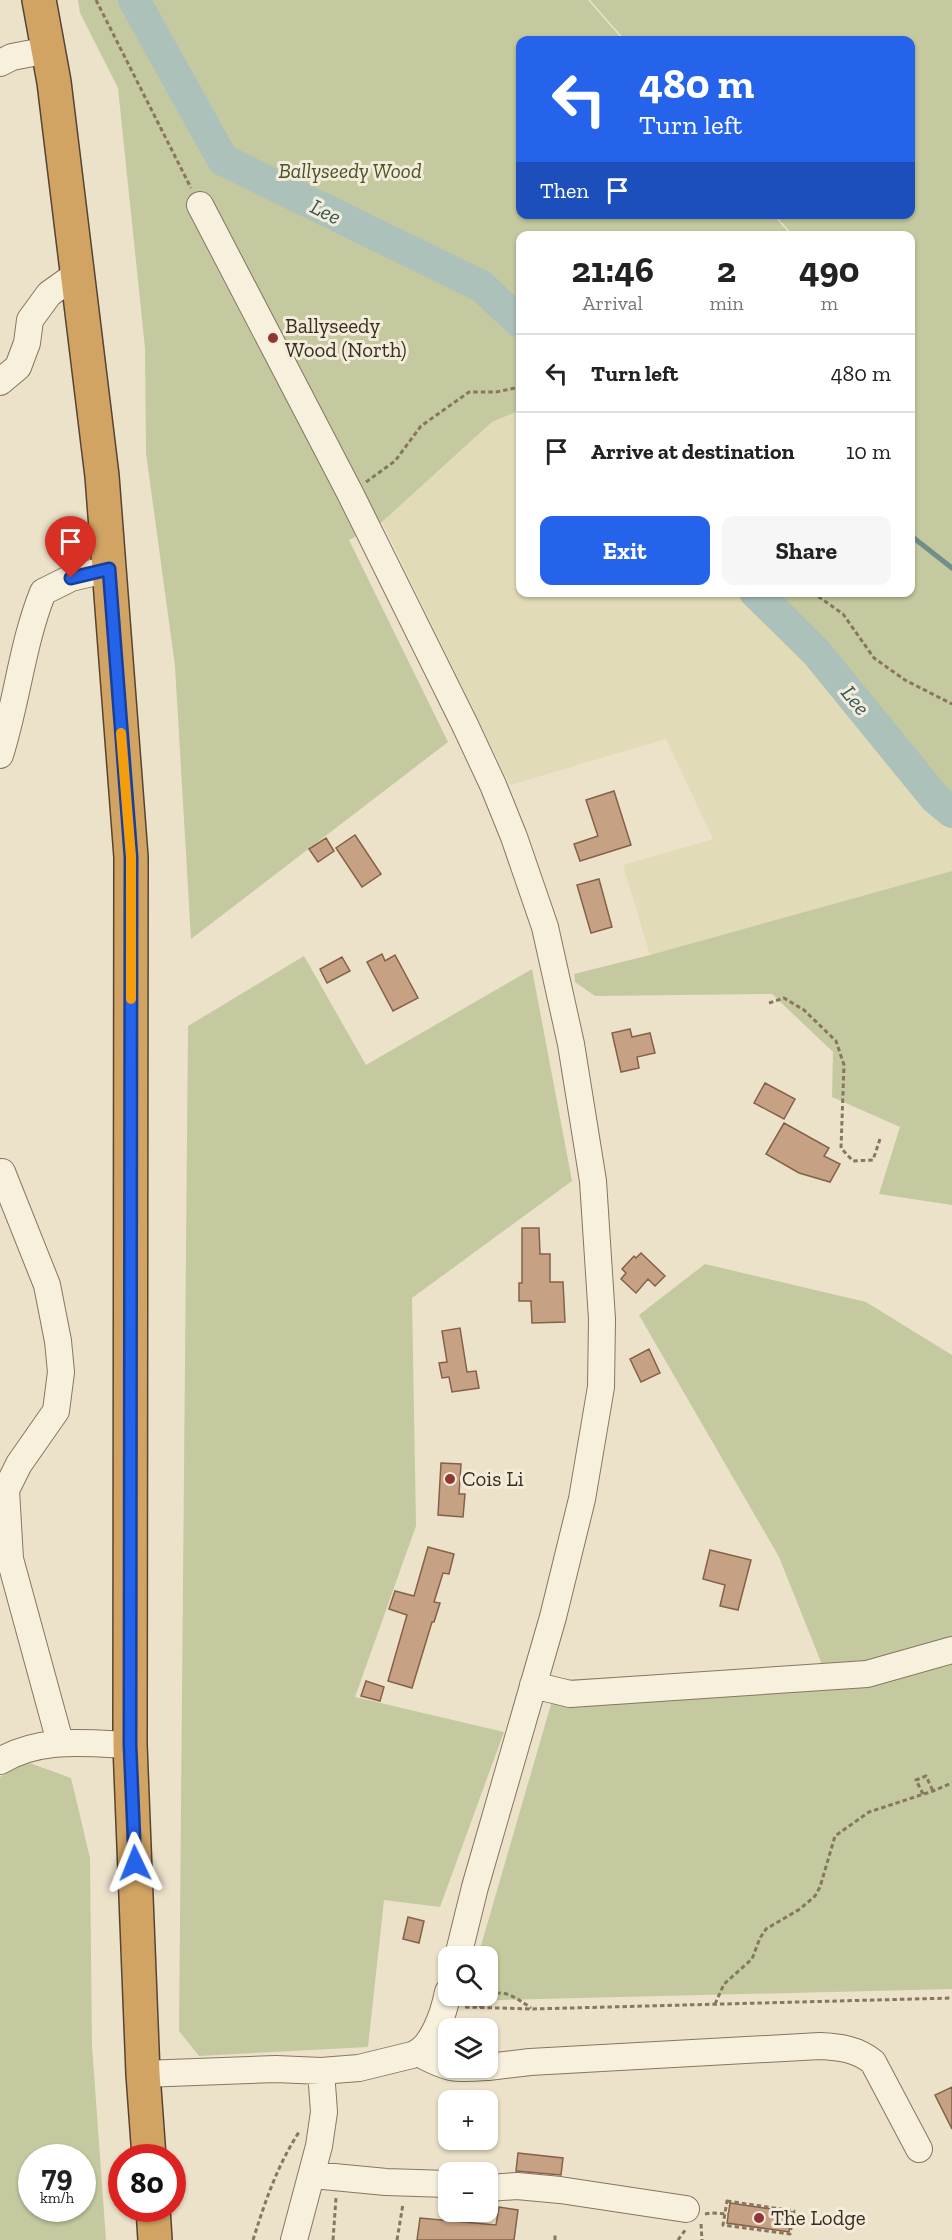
<!DOCTYPE html>
<html lang="en">
<head>
<meta charset="utf-8">
<style>
  :root { --surface:#fff; --page:#f6f6f6; --text:#222; --muted:#767676; --line:#e0e0e0; --accent:#2563eb }
  body { margin:0; font-family:"Zilla Slab",serif; background:var(--page); color:var(--text); height:100vh; display:flex; flex-direction:column; font-size:22px; white-space:nowrap }
  * { box-sizing:border-box; margin:0 }
  p { font-size:20px; color:var(--muted) }
  .icon { flex:none; width:33px; height:33px; fill:none; stroke:currentColor; stroke-width:2; stroke-linecap:round; stroke-linejoin:round }
  .map { position:relative; flex:1; overflow:hidden }
  .side { position:absolute; left:516px; top:231px; width:399px; height:366px; display:flex; flex-direction:column; background:var(--surface); border-radius:12px; box-shadow:0 2px 4px #0004 }
  .side>* { flex:none }
  .guide { position:absolute; left:516px; top:36px; width:399px; height:183px; border-radius:12px; box-shadow:0 2px 4px #0004; background:#2563eb; color:#fff; overflow:hidden }
  .fabs { position:absolute; left:438px; top:1946px; display:grid; gap:12px }
  .fabs a { display:grid; place-items:center; width:60px; height:60px; border-radius:12px; background:var(--surface); box-shadow:0 2px 4px #0004; font-size:30px }
  .speed { position:absolute; left:18px; top:2144px; display:flex; gap:12px; font-size:30px; font-weight:700; text-align:center }
  .speed>* { display:grid; place-content:center; width:78px; height:78px; border-radius:50%; background:var(--surface); box-shadow:0 2px 4px #0004; line-height:1 }
  .speed small { font-size:15px; font-weight:400 }
  .speed .limit { border:9px solid #d22; background:#fff; color:#111 }
  .pin { position:absolute; display:grid; place-items:center; width:51px; height:51px; color:#fff; margin:-62px -26px; border-radius:50% 50% 50% 0; rotate:-45deg; box-shadow:0 0 6px #0007 }
  .pin .icon { rotate:45deg }
  .me { position:absolute; width:66px; margin:-33px; rotate:358deg; stroke-linejoin:round; filter:drop-shadow(0 0 4px #0008) }
  .turn { display:flex; align-items:center; gap:21px; height:126px; padding:0 24px; font-size:27px }
  .turn .icon { width:78px; height:78px; stroke-width:2.5 }
  .turn b { display:block; font-size:42px; line-height:51px }
  .then { display:flex; align-items:center; height:57px; padding:0 24px; background:#0003; gap:12px; font-size:22px }
  .eta { display:flex; justify-content:space-evenly; align-items:center; height:102px; text-align:center }
  .eta b { font-size:36px; font-weight:800; line-height:42px }
  .button { display:flex; gap:12px; margin-top:auto; padding:12px 24px }
  .button a { flex:1; height:69px; border-radius:12px; background:var(--accent); color:#fff; font-size:24px; font-weight:800; line-height:69px; text-align:center }
  .button a+a { background:var(--page); color:var(--text) }
  ul { padding:0; list-style:none }
  li { display:flex; align-items:center; gap:18px; height:78px; padding:0 24px; border-top:2px solid var(--line) }
  li div { flex:1 }
  li b { display:block; font-size:22px }
  li em { font-style:normal }
  .map>svg:first-child { display:block }
</style>
</head>
<body>
<div class="map">
<svg width="952" height="2240" viewBox="0 0 952 2240">
  <rect width="100%" height="100%" fill="#ece2ca"/>
  <path fill="#e1dbb8" d="M518,409L520,410V592L740,593L816,667L952,827V871L650,955L623,865L713,839L666,739L510,785L382,522L492,422Z"/>
  <path fill="#c4c99f" fill-rule="evenodd" d="M78,0H588L623,40H520V214L773,215L791,235L520,236V410L492,422L382,522L349,540L448,742L191,939L175,666L146,453L145,348L118,88L80,13Z
    M590,0H952V826L946,822L816,667L740,593L910,592V236L793,235L775,215L910,214V40H625Z
    M952,871V1205L879,1194L900,1127L832,1097L833,1052L772,994L595,996L575,982L574,974L650,955Z
    M304,956L366,1065L532,969L572,1181L412,1298L416,1526L355,1697L504,1732L440,1907L384,1900L368,2047L199,2056L179,2031L188,1026Z
    M705,1264L866,1302L952,1355V1989L461,2001L464,1995H488V1956H478L558,1680L823,1667L779,1557L639,1315Z
    M24,1761L71,1778L90,1858L92,2046L106,2240H0V1777ZM32,2157H82V2208H32Z"/>
  <g fill="none" stroke-linecap="round" stroke-linejoin="round">
    <path stroke="#718f88" stroke-width="5" d="M481,286L520,302
      M910,535L952,568"/>
    <path stroke="#abc1ba" stroke-width="32" d="M134,0L223,160L481,286L520,322
      M755,592L816,652L935,798L952,812"/>
  </g>
  <path fill="#c6a184" stroke="#846148" stroke-width="1.5" d="M614,791L631,845L580,861L574,844L598,836L586,800Z
    M355,835L381,874L362,887L336,848Z
    M326,838L334,851L318,862L309,849Z
    M599,879L612,927L591,933L577,885Z
    M382,954L385,961L395,955L418,998L393,1011L367,962Z
    M342,957L350,971L327,983L320,969Z
    M630,1029L632,1037L650,1033L655,1053L637,1057L639,1068L621,1072L612,1033Z
    M765,1083L795,1099L784,1119L754,1103Z
    M784,1123L829,1148L824,1156L840,1164L830,1182L799,1173L766,1154Z
    M522,1228H539L540,1254H550V1282H563L565,1322L532,1323L531,1301H519V1283H522Z
    M641,1253L665,1276L655,1286L648,1279L636,1293L621,1279L626,1273L622,1269L634,1256L636,1258Z
    M460,1328L467,1372L476,1371L479,1388L452,1392L449,1377L442,1378L439,1363L447,1362L442,1331Z
    M649,1349L660,1373L641,1382L630,1359Z
    M441,1463L461,1464L459,1494H465L463,1517L438,1515Z
    M428,1547L454,1554L449,1574L443,1573L434,1602L440,1603L434,1622H432L412,1688L388,1681L407,1615L389,1609L395,1591L414,1596Z
    M710,1550L751,1560L738,1610L720,1606L725,1585L703,1579Z
    M366,1681L384,1687L380,1701L361,1696Z
    M408,1917L424,1921L419,1943L403,1939Z
    M952,2087V2129L935,2095Z
    M518,2153L563,2158L561,2175L516,2171Z
    M730,2203L792,2212L789,2232L727,2223Z
    M499,2207L518,2210L514,2240H417L420,2218L496,2225Z"/>
  <g fill="none" stroke-linecap="round" stroke-linejoin="round">
    <defs>
      <path id="minor" d="M0,63L12,57L48,50
        M200,205L350,493L465,725L493,785L514,837L545,927L571,1044L593,1181L602,1319L601,1387L582,1499L553,1617L475,1887L458,1956
        M0,382L18,367L27,343L30,320L49,294L77,274
        M0,755C17,702 22,644 43,592L71,578L109,569
        M2,1172L47,1285L58,1341L61,1372L56,1411L19,1464L6,1490L10,1559L60,1742
        M533,1685L570,1694L867,1674L952,1650
        M0,1761C40,1737 85,1743 130,1745
        M418,2053C446,2068 453,2070 485,2067
        M488,2067L530,2062L820,2046C840,2047 857,2049 873,2062L919,2149
        M143,2074L276,2069L321,2071L359,2068L412,2055C433,2048 444,2012 448,1992
        M313,2175L386,2182L448,2184
        M488,2188L517,2186L560,2190L686,2209
        M294,2240L319,2146L324,2112L321,2071"/>
      <path id="highway" d="M39,0L54,82L102,476L131,857L130,1745L143,2074L149,2157
        M153,2208L155,2240"/>
    </defs>
    <use href="#minor" stroke="#877660" stroke-width="28"/>
    <use href="#highway" stroke="#564433" stroke-width="36"/>
    <path stroke="#877660" stroke-width="3" stroke-dasharray="4.5 3" stroke-linecap="butt" d="M96,0L191,188
      M366,482L395,461L421,426L469,392H496L520,387
      M812,592L843,614L874,658L905,680L952,704
      M769,1003L784,998L804,1010L836,1041L844,1065L841,1148L853,1161L873,1160L880,1139
      M923,1794L916,1780L926,1776L933,1791
      M715,2004L724,1984L752,1959L760,1938L766,1929L800,1909L815,1896L820,1887L835,1836L869,1812L933,1791L952,1783
      M465,2007L532,2009L952,1998
      M480,2008C495,1982 512,1995 531,2008
      M727,2201L794,2211L790,2234L723,2225Z
      M705,2214L711,2213L729,2214
      M701,2224L702,2240
      M253,2240C265,2202 277,2166 299,2132
      M333,2240L336,2198
      M397,2240L403,2204
      M555,2240V2235
      M678,2240L686,2229"/>
    <use href="#minor" stroke="#f7f0dd" stroke-width="26"/>
    <use href="#highway" stroke="#d2a464" stroke-width="33"/>
  </g>
  <g fill="none" stroke-linecap="round" stroke-linejoin="round">
    <defs>
      <path id="route" d="M71,578L109,569L131,857L130,1745L135,1863"/>
    </defs>
    <use href="#route" stroke="#184099" stroke-width="15"/>
    <use href="#route" stroke="#2563eb" stroke-width="10"/>
    <path stroke="#f59e0b" stroke-width="10" d="M121,733L131,857V999"/>
  </g>
  <g fill="#913635" stroke="#f4ecda" stroke-width="2">
    <circle cx="273" cy="338" r="6"/>
    <circle cx="450" cy="1479" r="6"/>
    <circle cx="759" cy="2218" r="6"/>
  </g>
  <g text-anchor="middle" stroke-width="6" stroke-linejoin="round" paint-order="stroke">
    <g font-size="21" font-style="italic" fill="#49542a" stroke="#f4ecda">
      <text x="350" y="178">Ballyseedy Wood</text>
    </g>
    <g font-size="21" fill="#392e22" stroke="#f4ecda" text-anchor="start">
      <text x="285" y="333">Ballyseedy<tspan x="285" dy="24">Wood (North)</tspan></text>
      <text x="462" y="1486">Cois Li</text>
      <text x="771" y="2225">The Lodge</text>
    </g>
    <g font-size="22" font-style="italic" fill="#335756" stroke="#f4ecda">
      <text transform="translate(326 211) rotate(26)" y="8">Lee</text>
      <text transform="translate(856 700) rotate(51)" y="8">Lee</text>
    </g>
  </g>
</svg>
<div class="fabs">
<a><svg class="icon" aria-label="search" viewBox="0 0 24 24"><circle cx="10" cy="10" r="6"/><path d="M15 15l6 6"/></svg></a>
<a><svg class="icon" aria-label="layers" viewBox="0 0 24 24"><path d="M12 4l9 5-9 5-9-5zM3 14l9 5 9-5"/></svg></a>
<a>+</a>
<a>−</a>
</div>
<div class="speed"><div>79<small>km/h</small></div><div class="limit">80</div></div>
<div class="pin" style="left:71px;top:578px;background:#d93025"><svg class="icon" aria-label="arrive" viewBox="0 0 24 24"><path d="M6 21V4h12l-3 4 3 4H6"/></svg></div>
<svg class="me" style="left:135px;top:1863px" viewBox="-20 -20 40 40"><path d="M0-17L14 15 0 8-14 15z" fill="#2563eb" stroke="#fff" stroke-width="4"/></svg>
<div class="guide">
<div class="turn"><svg class="icon" aria-label="left" viewBox="0 0 24 24"><path d="M17 20v-9H6M10 6l-5 5 5 5"/></svg><div><b>480 m</b>Turn left</div></div>
<div class="then">Then<svg class="icon" aria-label="arrive" viewBox="0 0 24 24"><path d="M6 21V4h12l-3 4 3 4H6"/></svg></div>
</div>
<section class="side">
<div class="eta">
<div><b>21:46</b><p>Arrival</p></div>
<div><b>2</b><p>min</p></div>
<div><b>490</b><p>m</p></div>
</div>
<ul>
<li><svg class="icon" aria-label="left" viewBox="0 0 24 24"><path d="M17 20v-9H6M10 6l-5 5 5 5"/></svg><div><b>Turn left</b></div><em>480 m</em></li>
<li><svg class="icon" aria-label="arrive" viewBox="0 0 24 24"><path d="M6 21V4h12l-3 4 3 4H6"/></svg><div><b>Arrive at destination</b></div><em>10 m</em></li>
</ul>
<div class="button"><a>Exit</a><a>Share</a></div>
</section>
</div>
</body>
</html>
